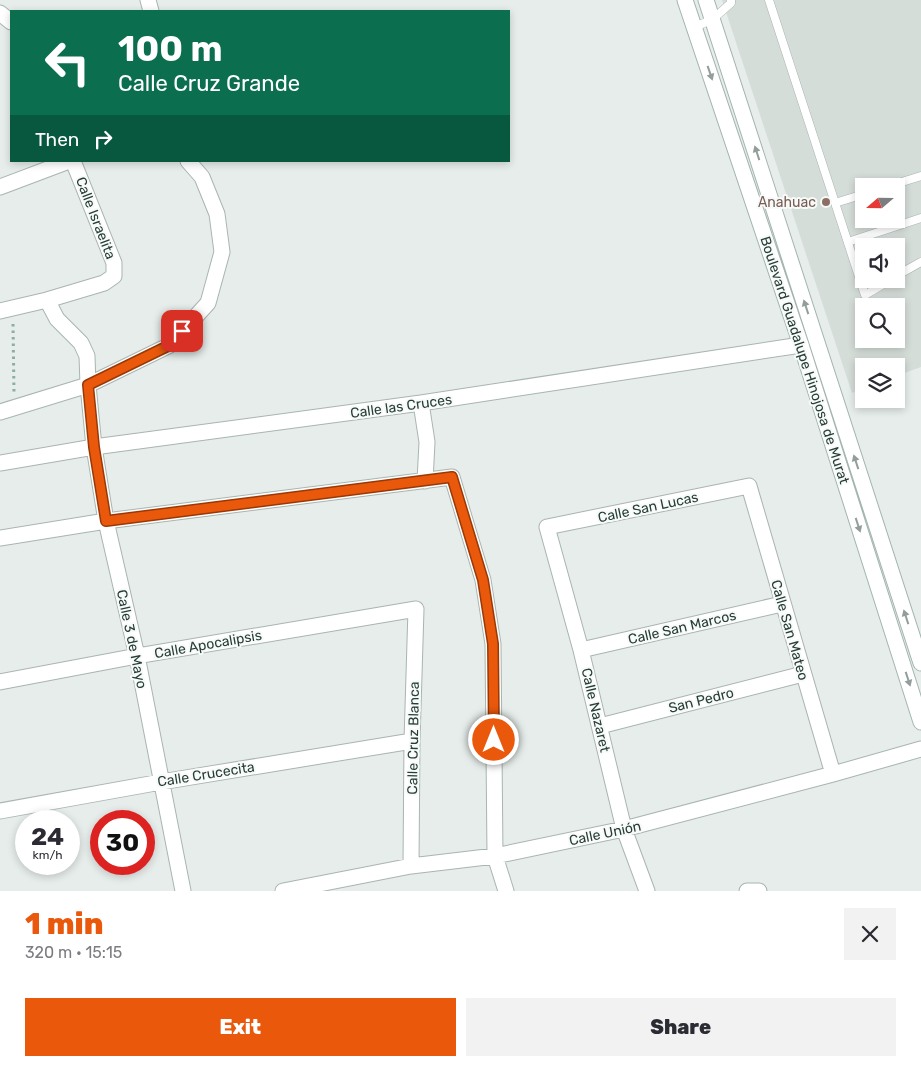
<!DOCTYPE html>
<html lang="en">
<head>
<meta charset="utf-8">
<style>
  :root { --surface:#fff; --page:#f2f2f3; --text:#2b2b33; --muted:#7c7c81; --accent:#ea580c }
  body { margin:0; font-family:Rubik,sans-serif; background:var(--page); color:var(--text); height:100vh; display:flex; flex-direction:column; font-size:19px; white-space:nowrap }
  * { box-sizing:border-box; margin:0 }
  p { font-size:16px; color:var(--muted) }
  .icon { flex:none; width:28px; height:28px; fill:none; stroke:currentColor; stroke-width:2; stroke-linecap:round; stroke-linejoin:round }
  .map { position:relative; height:891px; overflow:hidden }
  .side { display:flex; flex-direction:column; background:var(--surface); flex:1 }
  .side>* { flex:none }
  .hud { position:absolute; left:10px; top:10px; width:500px; height:152px; border-radius:0px; box-shadow:0 2px 8px #0003; background:#0b6e4f; color:#fff; overflow:hidden }
  .needle { width:32px; rotate:250deg }
  .buttons { position:absolute; left:855px; top:178px; display:grid; gap:10px }
  .buttons a { display:grid; place-items:center; width:50px; height:50px; border-radius:0px; background:var(--surface); box-shadow:0 2px 8px #0003; font-size:25px }
  .speed { position:absolute; left:15px; top:810px; display:flex; gap:10px; font-size:25px; font-weight:700; text-align:center }
  .speed>* { display:grid; place-content:center; width:65px; height:65px; border-radius:50%; background:var(--surface); box-shadow:0 2px 8px #0003; line-height:1 }
  .speed small { font-size:12px; font-weight:400 }
  .speed .limit { border:8px solid #d22; background:#fff; color:#111 }
  .pin { position:absolute; display:grid; place-items:center; width:42px; height:42px; color:#fff; margin:-21px; border-radius:10px; box-shadow:0 2px 8px #0006 }
  .me { position:absolute; width:55px; margin:-28px; rotate:0deg; stroke-linejoin:round; filter:drop-shadow(0 0 4px #0008) }
  .turn { display:flex; align-items:center; gap:18px; height:105px; padding:0 25px; font-size:22px }
  .turn .icon { width:65px; height:65px; stroke-width:2.5 }
  .turn b { display:block; font-size:35px; line-height:42px }
  .then { display:flex; align-items:center; height:48px; padding:0 25px; background:#0003; gap:10px; font-size:19px }
  .round { display:grid; place-items:center; flex:none; width:52px; height:52px; border-radius:0px; background:var(--page) }
  .overview { display:flex; align-items:center; justify-content:space-between; height:85px; padding:0 25px }
  h1 { font-size:30px; font-weight:800; line-height:38px; color:var(--accent) }
  .action { display:flex; gap:10px; margin-top:auto; padding:10px 25px }
  .action a { flex:1; height:58px; border-radius:0px; background:var(--accent); color:#fff; font-size:20px; font-weight:800; line-height:58px; text-align:center }
  .action a+a { background:var(--page); color:var(--text) }
  .map>svg:first-child { display:block }
</style>
</head>
<body>
<div class="map">
<svg width="921" height="891" viewBox="0 0 921 891">
  <rect width="100%" height="100%" fill="#e6edea"/>
  <path fill="#d5ddd9" fill-rule="evenodd" d="M722,0H921V367L896,376V366H864V388L852,393ZM864,186H896V219H864ZM864,246H896V279H864ZM864,306H896V339H864Z"/>
  <g fill="none" stroke-linecap="round" stroke-linejoin="round">
    <defs>
      <path id="service" d="M769,0L865,295L892,279
        M695,27L713,19L731,3V0
        M889,186L921,176
        M835,203L864,194
        M848,242L921,218
        M896,276L921,262"/>
      <path id="minor" d="M148,0L151,11
        M0,187L69,161
        M47,300L57,319L81,343L87,356L88,385L94,447L106,521L137,656L183,891
        M0,311L47,300L104,283L114,276V263L73,161
        M421,403L427,442L425,481
        M0,463L94,447L421,403L801,345
        M0,538L106,521L452,477L483,580L493,644L495,856L506,891
        M581,650L782,604
        M0,682L137,656L416,609L412,741L411,866
        M600,726L803,674
        M0,811L161,782L412,741
        M283,891L411,866L495,856L624,829L833,774L921,749
        M647,891L624,829L581,650L547,527L749,486L833,774
        M747,891H759"/>
      <path id="tertiary" d="M0,13L11,22
        M0,412L88,385L170,345L208,303L222,252L217,214L202,177L188,161"/>
      <path id="secondary" d="M685,0L801,345L921,722
        M706,0L921,663"/>
    </defs>
    <use href="#service" stroke="#a9b5b1" stroke-width="9"/>
    <use href="#minor" stroke="#a9b5b1" stroke-width="17"/>
    <use href="#tertiary" stroke="#a9b5b1" stroke-width="17"/>
    <use href="#secondary" stroke="#a3b5af" stroke-width="17"/>
    <path stroke="#8bada3" stroke-width="3" stroke-dasharray="2.5 4" stroke-linecap="butt" d="M13,324L14,393"/>
    <use href="#service" stroke="#fff" stroke-width="8"/>
    <use href="#minor" stroke="#fff" stroke-width="15"/>
    <use href="#tertiary" stroke="#fff" stroke-width="15"/>
    <use href="#secondary" stroke="#fff" stroke-width="15"/>
  </g>
  <defs><path id="oneway-solid" d="M-6-.8H1V-3.2L6.5 0L1 3.2V.8H-6Z" transform="scale(1.25)"/></defs>
  <g fill="#939e9c">
    <use href="#oneway-solid" transform="translate(710 73) rotate(71)"/>
    <use href="#oneway-solid" transform="translate(757 153) rotate(-108)"/>
    <use href="#oneway-solid" transform="translate(806 307) rotate(-108)"/>
    <use href="#oneway-solid" transform="translate(856 462) rotate(-108)"/>
    <use href="#oneway-solid" transform="translate(858 525) rotate(72)"/>
    <use href="#oneway-solid" transform="translate(906 617) rotate(-108)"/>
    <use href="#oneway-solid" transform="translate(908 679) rotate(72)"/>
  </g>
  <g fill="none" stroke-linecap="round" stroke-linejoin="round">
    <defs>
      <path id="route" d="M182,331L170,345L88,385L94,447L106,521L452,477L483,580L493,644L494,740"/>
    </defs>
    <use href="#route" stroke="#983908" stroke-width="12"/>
    <use href="#route" stroke="#ea580c" stroke-width="9"/>
  </g>
  <circle fill="#8d6e63" stroke="#f7faf8" stroke-width="2" cx="826" cy="202" r="5"/>
  <g text-anchor="middle" stroke-width="4" stroke-linejoin="round" paint-order="stroke">
    <g font-size="14" fill="#785e54" stroke="#f7faf8" text-anchor="end">
      <text x="816" y="207">Anahuac</text>
    </g>
    <g font-size="14" fill="#273e38" stroke="#f7faf8">
      <text transform="translate(96 218) rotate(69)" y="5">Calle Israelita</text>
      <text transform="translate(805 360) rotate(72)" y="5">Boulevard Guadalupe Hinojosa de Murat</text>
      <text transform="translate(401 406) rotate(-8)" y="5">Calle las Cruces</text>
      <text transform="translate(648 507) rotate(-12)" y="5">Calle San Lucas</text>
      <text transform="translate(682 627) rotate(-13)" y="5">Calle San Marcos</text>
      <text transform="translate(790 630) rotate(74)" y="5">Calle San Mateo</text>
      <text transform="translate(132 639) rotate(78)" y="5">Calle 3 de Mayo</text>
      <text transform="translate(208 644) rotate(-10)" y="5">Calle Apocalipsis</text>
      <text transform="translate(701 700) rotate(-14)" y="5">San Pedro</text>
      <text transform="translate(596 710) rotate(77)" y="5">Calle Nazaret</text>
      <text transform="translate(413 738) rotate(-89)" y="5">Calle Cruz Blanca</text>
      <text transform="translate(206 774) rotate(-9)" y="5">Calle Crucecita</text>
      <text transform="translate(605 833) rotate(-12)" y="5">Calle Unión</text>
    </g>
  </g>
</svg>
<div class="buttons">
<a><svg class="needle" viewBox="-14 -14 28 28"><path d="M0-13l5 13h-10z" fill="#e53935"/><path d="M0 13l5-13h-10z" fill="#7c7c81"/></svg></a>
<a><svg class="icon" aria-label="sound" viewBox="0 0 24 24"><path d="M4 9h4l5-4v14l-5-4H4zM17 9q2 3 0 6"/></svg></a>
<a><svg class="icon" aria-label="search" viewBox="0 0 24 24"><circle cx="10" cy="10" r="6"/><path d="M15 15l6 6"/></svg></a>
<a><svg class="icon" aria-label="layers" viewBox="0 0 24 24"><path d="M12 4l9 5-9 5-9-5zM3 14l9 5 9-5"/></svg></a>
</div>
<div class="speed"><div>24<small>km/h</small></div><div class="limit">30</div></div>
<div class="pin" style="left:182px;top:331px;background:#d93025"><svg class="icon" aria-label="arrive" viewBox="0 0 24 24"><path d="M6 21V4h12l-3 4 3 4H6"/></svg></div>
<svg class="me" style="left:494px;top:740px" viewBox="-20 -20 40 40"><circle r="17" fill="#ea580c" stroke="#fff" stroke-width="3"/><path d="M0-11L8 9 0 5-8 9z" fill="#fff"/></svg>
<div class="hud">
<div class="turn"><svg class="icon" aria-label="left" viewBox="0 0 24 24"><path d="M17 20v-9H6M10 6l-5 5 5 5"/></svg><div><b>100 m</b>Calle Cruz Grande</div></div>
<div class="then">Then<svg class="icon" aria-label="right" viewBox="0 0 24 24"><path d="M7 20v-9h11M14 6l5 5-5 5"/></svg></div>
</div>
</div>
<section class="side">
<div class="overview"><div><h1>1 min</h1><p>320 m · 15:15</p></div><a class="round"><svg class="icon" aria-label="close" viewBox="0 0 24 24"><path d="M6 6l12 12M18 6L6 18"/></svg></a></div>
<div class="action"><a>Exit</a><a>Share</a></div>
</section>
</body>
</html>
